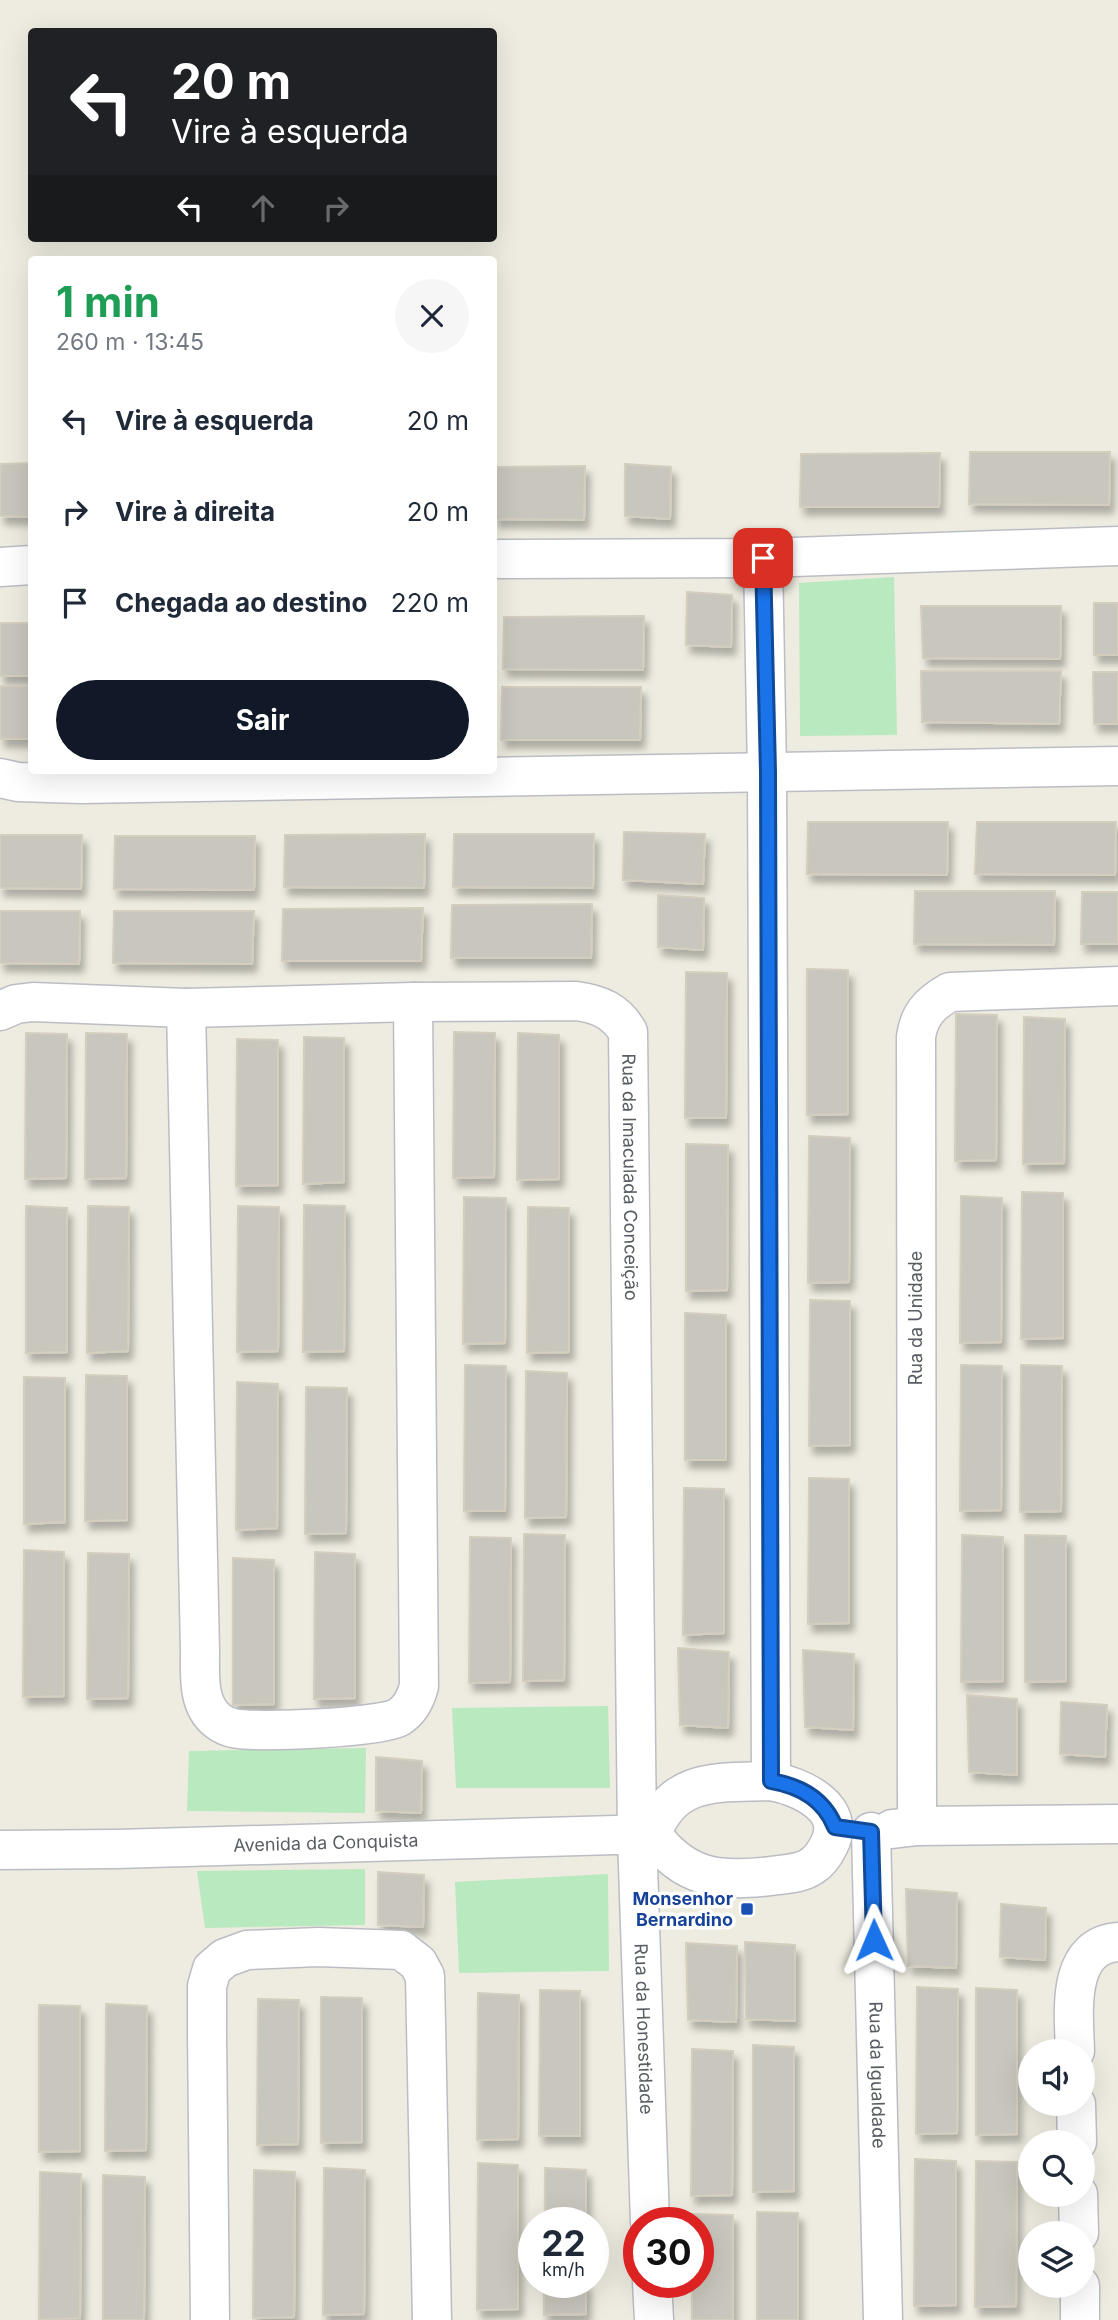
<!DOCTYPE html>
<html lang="pt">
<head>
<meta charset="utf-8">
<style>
  :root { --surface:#fff; --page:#f6f6f7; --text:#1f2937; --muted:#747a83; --accent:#111827 }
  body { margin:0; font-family:Inter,sans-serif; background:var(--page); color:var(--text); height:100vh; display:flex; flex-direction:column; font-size:26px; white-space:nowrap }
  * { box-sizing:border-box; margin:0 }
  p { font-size:23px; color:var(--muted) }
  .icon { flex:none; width:38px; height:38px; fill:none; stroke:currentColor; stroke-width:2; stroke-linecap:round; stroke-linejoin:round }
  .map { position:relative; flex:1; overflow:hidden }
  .details { position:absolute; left:28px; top:256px; width:469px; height:518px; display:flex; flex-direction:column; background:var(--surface); border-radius:7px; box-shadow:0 7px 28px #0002 }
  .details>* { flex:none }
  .banner { position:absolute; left:28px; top:28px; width:469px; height:214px; border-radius:7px; box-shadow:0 7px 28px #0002; background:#202124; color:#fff; overflow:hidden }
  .buttons { position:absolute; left:1018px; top:2039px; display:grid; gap:14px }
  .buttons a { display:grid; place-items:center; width:77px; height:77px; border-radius:50%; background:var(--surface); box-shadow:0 7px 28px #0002; font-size:35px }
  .speed { position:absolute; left:518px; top:2207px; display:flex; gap:14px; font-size:35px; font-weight:700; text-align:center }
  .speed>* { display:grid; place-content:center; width:91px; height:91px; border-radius:50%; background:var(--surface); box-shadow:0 7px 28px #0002; line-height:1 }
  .speed small { font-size:18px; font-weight:400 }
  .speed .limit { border:10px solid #d22; background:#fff; color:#111 }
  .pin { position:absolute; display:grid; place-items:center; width:60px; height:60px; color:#fff; margin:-30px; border-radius:14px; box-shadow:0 4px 10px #0006 }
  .me { position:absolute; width:77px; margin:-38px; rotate:359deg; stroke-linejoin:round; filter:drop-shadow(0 0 5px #0008) }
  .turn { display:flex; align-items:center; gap:24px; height:147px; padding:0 28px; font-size:32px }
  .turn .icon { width:91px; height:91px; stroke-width:2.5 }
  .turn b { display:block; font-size:49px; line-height:60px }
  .lanes { display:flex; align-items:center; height:66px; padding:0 28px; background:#0003; justify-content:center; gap:35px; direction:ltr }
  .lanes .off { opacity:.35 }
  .round { display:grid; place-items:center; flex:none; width:74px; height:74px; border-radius:37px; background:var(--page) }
  .overview { display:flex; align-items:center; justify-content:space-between; height:119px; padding:0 28px }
  h1 { font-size:42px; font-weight:700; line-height:52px; color:#1e9e55 }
  .primary-button { display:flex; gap:14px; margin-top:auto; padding:14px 28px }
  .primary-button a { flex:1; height:80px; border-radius:42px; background:var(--accent); color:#fff; font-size:28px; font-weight:700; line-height:80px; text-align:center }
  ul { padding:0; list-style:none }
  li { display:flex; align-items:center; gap:21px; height:91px; padding:0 28px }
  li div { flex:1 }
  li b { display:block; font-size:26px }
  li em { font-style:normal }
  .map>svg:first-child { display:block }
</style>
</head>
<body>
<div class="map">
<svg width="1118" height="2320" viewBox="0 0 1118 2320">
  <defs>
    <filter id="shadow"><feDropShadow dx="4.5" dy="8" stdDeviation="3.5" flood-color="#0004"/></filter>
  </defs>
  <rect width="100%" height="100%" fill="#eeece0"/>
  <path fill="#b9e9be" d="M894,577L897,735L800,736L799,583Z
    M608,1706L610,1788H456L452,1708Z
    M366,1748L365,1813L187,1811L189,1751Z
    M365,1869V1925L205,1928L197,1871Z
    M608,1874L609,1971L459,1973L455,1882Z"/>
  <path fill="#c9c6bd" stroke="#d3cebe" stroke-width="2" filter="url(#shadow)" d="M970,452H1110L1109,505L969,504Z
    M940,453L939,507H800L801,454Z
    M32,463V517L0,516V464Z
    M625,464L671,467L670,519L625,516Z
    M585,466L584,520L494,519V467Z
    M687,592L732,595L731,647L686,645Z
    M1094,603H1118V655H1094Z
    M921,606H1061L1060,659L923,658Z
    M644,616L643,670L503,669L504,617Z
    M0,623H32V676H0Z
    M921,671H1061L1059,724L922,722Z
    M1093,672H1118V724H1094Z
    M0,686H32V739H0Z
    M502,687H641L640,740H501Z
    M808,822H948L947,875L807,874Z
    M977,822H1116L1115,875L975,874Z
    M624,832L705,834L703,884L623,880Z
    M425,834L424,888L284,887L285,835Z
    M454,834H594L593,888L453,887Z
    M0,835H82L81,889L0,888Z
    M115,836H255L254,890L114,889Z
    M915,891H1055L1054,945L914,944Z
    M1082,892H1118V944H1081Z
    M658,895L704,898L703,950L658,947Z
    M592,904L591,958H451L452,905Z
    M423,908L421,961H282L283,909Z
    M0,911H80L79,964L0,963Z
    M114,911H254L252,964L113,963Z
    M807,969L848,970V1114L807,1115Z
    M686,972L727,973L726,1118H685Z
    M956,1014L997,1015L996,1160L955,1161Z
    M1024,1017L1065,1019L1064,1163L1023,1164Z
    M454,1032L495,1033L494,1177L453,1178Z
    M26,1033L67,1034L66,1178L25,1179Z
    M86,1033L127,1034L126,1178L85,1179Z
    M518,1033L559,1035V1179L517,1180Z
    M304,1037L344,1038V1182L303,1184Z
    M237,1039L278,1040V1185L236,1186Z
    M809,1136L850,1138L849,1282L808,1283Z
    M686,1144L728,1145L727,1290L686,1291Z
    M1022,1192L1063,1193V1338L1021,1339Z
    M961,1196L1002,1198L1001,1342L960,1343Z
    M464,1197L506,1198L505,1343L463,1344Z
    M304,1205L345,1206L344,1351L303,1352Z
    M26,1206L67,1208V1352L26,1353Z
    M88,1206L129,1207L128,1351L87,1353Z
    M238,1206L279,1207L278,1351L237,1352Z
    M528,1207L569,1208V1352L527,1353Z
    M810,1300L850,1301V1445L809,1446Z
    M685,1313L726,1315V1460H685Z
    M465,1365L506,1366L505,1511H464Z
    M961,1365L1002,1366L1001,1510L960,1511Z
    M1021,1365L1062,1366L1061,1511L1020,1512Z
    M526,1371L567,1373L566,1517L525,1518Z
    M86,1375L127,1376V1520L85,1521Z
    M24,1377L65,1378V1522L24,1524Z
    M237,1382L278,1384L277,1528L236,1530Z
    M306,1387L347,1388L346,1533L305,1534Z
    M809,1478L849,1479V1623L808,1624Z
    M684,1488L724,1489V1633L683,1635Z
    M524,1534L565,1535L564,1680L523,1681Z
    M962,1535L1003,1537V1681L961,1682Z
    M1025,1535L1066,1536V1681L1025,1682Z
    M470,1537L511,1538L510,1682L469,1683Z
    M24,1550L64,1552V1696L23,1697Z
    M315,1552L355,1554V1698L314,1699Z
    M88,1553L129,1554L128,1698L87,1699Z
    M233,1558L274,1560V1704L233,1705Z
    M678,1648L729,1652L728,1728L680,1725Z
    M803,1650L854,1654L853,1730L805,1727Z
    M967,1695L1017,1699V1775L969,1772Z
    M1061,1702L1107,1705L1105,1757L1060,1754Z
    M376,1757L422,1761L421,1813L376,1811Z
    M378,1872L424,1875L423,1927L378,1925Z
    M906,1889L957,1893L956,1968L908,1966Z
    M1001,1904L1046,1908L1045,1960L1000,1957Z
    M745,1942L795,1945V2021L746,2019Z
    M686,1943L737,1946L736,2022L688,2020Z
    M917,1987L958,1989L957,2133L916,2134Z
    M976,1988L1017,1990V2134L976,2135Z
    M540,1990L580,1991V2136H539Z
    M478,1993L519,1995L518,2139L477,2140Z
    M321,1997L362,1998V2142L321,2143Z
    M258,1999L299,2000L298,2144L257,2145Z
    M106,2004L147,2006L146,2150L105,2151Z
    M39,2005L80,2006V2151L39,2152Z
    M753,2045L794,2047V2191L753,2192Z
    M692,2049L733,2051L732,2195L691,2196Z
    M915,2159L956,2161V2305L914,2306Z
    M976,2161L1017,2162L1016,2306L975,2307Z
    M478,2163L518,2165V2309L477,2310Z
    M324,2168L365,2170L364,2314L323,2315Z
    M545,2168L586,2170V2222H545Z
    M254,2170L295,2172L294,2317L253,2318Z
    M40,2172L81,2174L80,2318L39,2320Z
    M103,2175L145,2177L144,2320H103Z
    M757,2212L798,2213V2320H757Z
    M692,2214L733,2215V2320H692V2282H698V2222H692Z
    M544,2282H586V2314L544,2315Z"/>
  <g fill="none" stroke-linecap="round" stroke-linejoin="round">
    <defs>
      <g id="street">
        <path d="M763,558L767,772L771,1781"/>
        <path d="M494,559L763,558L1118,546"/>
        <path d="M0,567L32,565"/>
        <path d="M0,778L18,782L81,784L1118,766"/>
        <path d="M186,1008L200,1651C200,1675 197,1705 218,1721C222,1724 228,1727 233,1728C255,1733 381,1728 399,1717C410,1710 416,1698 419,1686L413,1002"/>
        <path id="s1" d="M0,1011L16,1004L33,1002L186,1008L413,1002L576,1001C599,1004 616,1011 628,1032L637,1836L650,2222"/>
        <path d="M771,1781C800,1786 848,1808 829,1845C825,1853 820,1861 812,1866C801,1874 784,1874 771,1876C719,1882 684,1879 652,1834C672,1776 720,1783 771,1781Z"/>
        <path d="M917,1826L916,1037C919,1015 930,1003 950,992L1118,986"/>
        <path d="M892,1829L917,1826L1118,1824"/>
        <path id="s2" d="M871,1832L883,2320"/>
        <path id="s3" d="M0,1850L116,1849L652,1834"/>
        <path d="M1075,2051C1074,2014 1065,1946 1118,1942"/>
        <path d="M1076,2104L1077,2142"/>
        <path d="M1078,2194L1079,2233"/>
        <path d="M652,2282L654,2320"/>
        <path d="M1080,2286V2320"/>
        <path d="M210,2320L207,2032V1986L212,1969L225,1958L247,1950L318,1947L401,1950L418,1963L425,1976L432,2320"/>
      </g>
    </defs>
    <use href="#street" stroke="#bbbdc4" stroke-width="41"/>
    <use href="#street" stroke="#fff" stroke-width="38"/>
  </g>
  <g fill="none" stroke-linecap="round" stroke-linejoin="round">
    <defs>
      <path id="route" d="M763,558L768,772L771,1781C800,1786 824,1799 835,1827L871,1832L874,1940"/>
    </defs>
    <use href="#route" stroke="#114b97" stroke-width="18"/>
    <use href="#route" stroke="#1a73e8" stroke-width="12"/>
  </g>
  <rect fill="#1a4fb4" stroke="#fff" stroke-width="2.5" x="740" y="1902" width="14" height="14" rx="3.5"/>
  <g text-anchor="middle" stroke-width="7" stroke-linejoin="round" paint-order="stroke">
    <g font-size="18" fill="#595d63" stroke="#fff">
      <text dy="6" stroke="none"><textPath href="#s1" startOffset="786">Rua da Imaculada Conceição</textPath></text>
      <text transform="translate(916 1318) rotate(-90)" y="6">Rua da Unidade</text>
      <text dy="6" stroke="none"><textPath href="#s3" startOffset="326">Avenida da Conquista</textPath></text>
      <text dy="6" stroke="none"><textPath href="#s1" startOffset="1638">Rua da Honestidade</textPath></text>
      <text dy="6" stroke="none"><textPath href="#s2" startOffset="243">Rua da Igualdade</textPath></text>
    </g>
    <g font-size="18" font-weight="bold" fill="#164399" stroke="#fff" text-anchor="end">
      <text x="733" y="1905">Monsenhor<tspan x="733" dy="21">Bernardino</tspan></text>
    </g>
  </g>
</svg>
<div class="buttons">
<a><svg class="icon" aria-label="sound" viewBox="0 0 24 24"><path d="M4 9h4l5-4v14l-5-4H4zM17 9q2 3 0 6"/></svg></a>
<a><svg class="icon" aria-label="search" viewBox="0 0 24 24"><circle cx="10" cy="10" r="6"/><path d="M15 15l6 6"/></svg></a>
<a><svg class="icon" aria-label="layers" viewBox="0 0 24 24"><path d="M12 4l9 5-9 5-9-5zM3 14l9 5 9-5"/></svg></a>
</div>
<div class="speed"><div>22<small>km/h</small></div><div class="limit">30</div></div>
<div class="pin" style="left:763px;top:558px;background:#d93025"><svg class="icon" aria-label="arrive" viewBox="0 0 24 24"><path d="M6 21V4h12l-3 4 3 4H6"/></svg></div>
<svg class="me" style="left:874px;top:1940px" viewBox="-20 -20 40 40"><path d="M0-17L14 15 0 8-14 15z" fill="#1a73e8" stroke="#fff" stroke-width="4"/></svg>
<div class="banner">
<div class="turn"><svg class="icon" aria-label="left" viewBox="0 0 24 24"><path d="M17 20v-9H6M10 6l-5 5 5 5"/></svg><div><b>20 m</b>Vire à esquerda</div></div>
<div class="lanes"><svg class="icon" aria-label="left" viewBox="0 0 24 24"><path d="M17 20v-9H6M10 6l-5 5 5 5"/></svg><svg class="icon off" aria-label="ahead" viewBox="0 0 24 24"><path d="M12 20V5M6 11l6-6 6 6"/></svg><svg class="icon off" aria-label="right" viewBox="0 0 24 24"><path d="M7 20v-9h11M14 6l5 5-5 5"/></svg></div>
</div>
<section class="details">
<div class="overview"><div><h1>1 min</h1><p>260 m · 13:45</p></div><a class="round"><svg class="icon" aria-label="close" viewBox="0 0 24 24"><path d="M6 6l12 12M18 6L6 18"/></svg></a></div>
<ul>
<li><svg class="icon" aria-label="left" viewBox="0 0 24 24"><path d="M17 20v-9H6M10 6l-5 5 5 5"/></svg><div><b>Vire à esquerda</b></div><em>20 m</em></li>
<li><svg class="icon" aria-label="right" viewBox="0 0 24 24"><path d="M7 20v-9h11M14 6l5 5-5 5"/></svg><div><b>Vire à direita</b></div><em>20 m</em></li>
<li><svg class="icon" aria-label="arrive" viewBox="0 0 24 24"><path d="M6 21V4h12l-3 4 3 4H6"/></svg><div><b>Chegada ao destino</b></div><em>220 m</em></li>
</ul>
<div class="primary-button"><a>Sair</a></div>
</section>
</div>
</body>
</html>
